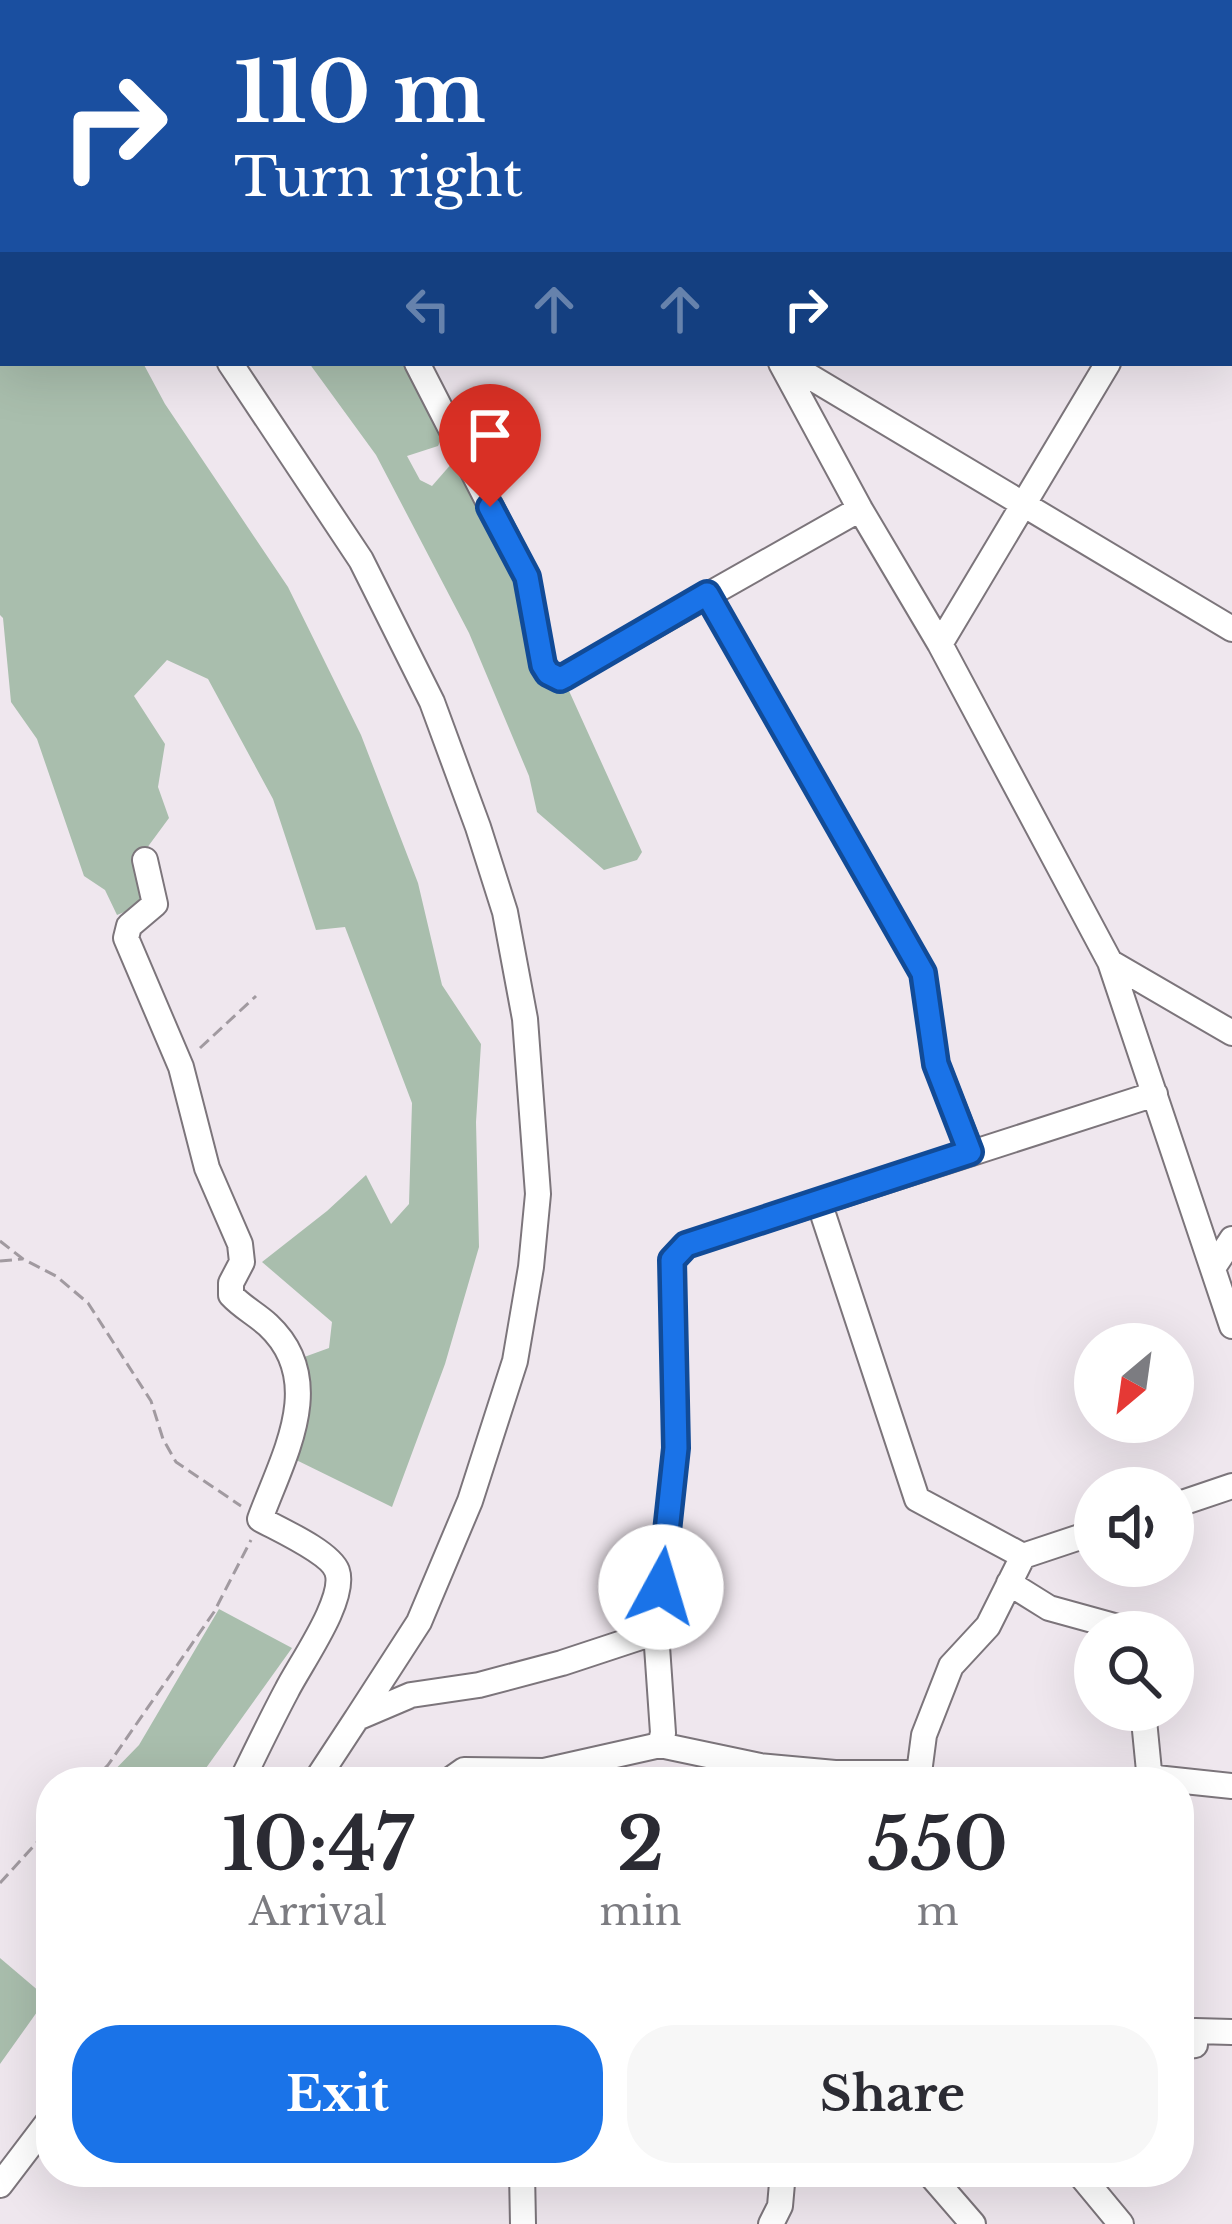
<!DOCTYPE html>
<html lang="en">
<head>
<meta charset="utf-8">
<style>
  :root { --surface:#fff; --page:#f7f7f7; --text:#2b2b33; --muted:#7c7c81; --accent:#1a73e8 }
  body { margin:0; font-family:"Libre Baskerville",serif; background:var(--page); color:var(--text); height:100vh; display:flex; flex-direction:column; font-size:45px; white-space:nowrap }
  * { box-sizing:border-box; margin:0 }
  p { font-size:39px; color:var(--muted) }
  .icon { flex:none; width:66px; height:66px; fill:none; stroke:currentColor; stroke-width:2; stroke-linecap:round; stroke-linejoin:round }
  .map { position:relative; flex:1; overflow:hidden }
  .drawer { position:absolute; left:36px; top:1767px; width:1158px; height:420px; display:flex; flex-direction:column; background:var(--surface); border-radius:48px; box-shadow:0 12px 48px #0002 }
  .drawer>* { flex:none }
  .hud { position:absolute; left:0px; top:0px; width:1233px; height:366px; box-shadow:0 12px 48px #0002; background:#1a4fa0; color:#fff; overflow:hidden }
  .needle { width:78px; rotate:209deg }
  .controls { position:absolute; left:1074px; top:1323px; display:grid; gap:24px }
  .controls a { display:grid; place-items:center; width:120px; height:120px; border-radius:50%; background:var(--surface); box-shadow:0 12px 48px #0002; font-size:60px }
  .pin { position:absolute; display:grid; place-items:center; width:102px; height:102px; color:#fff; margin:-123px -51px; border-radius:50% 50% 50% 0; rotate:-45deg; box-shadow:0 0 12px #0007 }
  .pin .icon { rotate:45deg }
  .me { position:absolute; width:132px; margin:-66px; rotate:6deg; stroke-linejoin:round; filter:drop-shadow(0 0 9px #0008) }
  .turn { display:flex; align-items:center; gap:42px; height:252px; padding:0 36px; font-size:54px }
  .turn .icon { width:156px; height:156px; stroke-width:2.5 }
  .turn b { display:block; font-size:84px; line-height:102px }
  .lanes { display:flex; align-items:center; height:114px; padding:0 36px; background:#0003; justify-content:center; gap:60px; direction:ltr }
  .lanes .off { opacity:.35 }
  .eta { display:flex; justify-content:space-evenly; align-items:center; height:204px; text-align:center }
  .eta b { font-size:72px; font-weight:800; line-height:84px }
  .cta { display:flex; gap:24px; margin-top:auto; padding:24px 36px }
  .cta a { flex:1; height:138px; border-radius:48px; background:var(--accent); color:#fff; font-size:48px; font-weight:800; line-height:138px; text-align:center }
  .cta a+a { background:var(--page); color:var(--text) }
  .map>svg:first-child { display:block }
</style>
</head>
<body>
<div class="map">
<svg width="1232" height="2224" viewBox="0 0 1232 2224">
  <rect width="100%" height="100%" fill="#efe7ee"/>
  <path fill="#a9bead" d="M3,272V363H143L165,404L288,587L361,735L418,883L442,985L481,1044L476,1122L479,1247L445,1364L392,1507L286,1455L296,1360L329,1348L332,1322L262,1262L327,1211L366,1175L391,1224L409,1204L412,1103L345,927L316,930L273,799L208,679L167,660L134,696L165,744L158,787L169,818L144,852L149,902L117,915L105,890L84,876L37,739L11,702L3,618L0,615V274Z
    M309,363H420L448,425L438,446L407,456L420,480L432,486L453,462L463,463L523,578L537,644L565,682L642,852L637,860L604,870L537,812L529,776L469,633L376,455Z
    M219,1609L292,1648L196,1782H103L139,1745Z
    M0,1958L47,1998L0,2064Z"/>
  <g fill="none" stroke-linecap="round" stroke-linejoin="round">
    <defs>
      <path id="street" d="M68,0V3
        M345,0L351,3
        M576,0L578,3
        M853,0L858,3
        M1010,0L1011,3
        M318,3L319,0
        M618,3L620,0
        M1230,160L1232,157
        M1230,223L1232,224
        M230,363L361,560L432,702L478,827L505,912L525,1019L538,1194L531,1267L515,1361L470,1501L419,1622L357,1718
        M417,363L527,577L543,665L548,673L560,679L860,509
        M781,363L860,509L940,644L1110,962L1232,1326
        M787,363L1232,629
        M707,594L923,973L936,1063L971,1152
        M940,644L1108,363
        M145,860L155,904L129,926L126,938L181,1067L207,1168L240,1244L242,1262L231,1283V1295C242,1307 256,1314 268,1325C328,1381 283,1456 260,1519C278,1529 330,1552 337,1571C347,1599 300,1664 287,1690C271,1720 256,1751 241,1782
        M1110,962L1232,1033
        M819,1202L917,1499L1023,1556L1095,1532
        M1213,1268L1232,1239
        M1173,1506L1232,1486
        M1009,1583L1049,1608L1136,1632
        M1143,1710L1149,1771L1156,1778L1232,1786
        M660,1745L663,1733L656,1632L676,1448L672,1260L686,1245L1155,1094
        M315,1782L357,1718L411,1695L479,1685L562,1663L656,1632
        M447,1782L464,1770L544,1771L660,1745L760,1766L835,1773H919L924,1735L951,1666L988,1626L1023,1556
        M1179,2047L1195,2045V2031L1232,2032
        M522,2172L523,2224
        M928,2172L973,2224
        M1078,2172L1121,2224
        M0,2185L51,2118
        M771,2224L780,2206L783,2172"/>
    </defs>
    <use href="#street" stroke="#7c757b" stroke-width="28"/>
    <path stroke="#a19aa0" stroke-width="3" stroke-dasharray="12 6" stroke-linecap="butt" d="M200,1048L256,996
      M0,1241L23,1259L56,1276L88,1303L151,1401L163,1439L176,1462L241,1506
      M0,1261L22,1259
      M92,1782L108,1765L214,1612L251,1540
      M0,1883L51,1827"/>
    <use href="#street" stroke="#fff" stroke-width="24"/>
  </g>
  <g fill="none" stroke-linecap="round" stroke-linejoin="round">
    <defs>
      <path id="route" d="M490,507L527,577L543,665L548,673L560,679L566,676L707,594L923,973L936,1064L970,1152L686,1245L672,1260L676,1448L661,1587"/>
    </defs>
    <use href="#route" stroke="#114b97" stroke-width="30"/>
    <use href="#route" stroke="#1a73e8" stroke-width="21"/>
  </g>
</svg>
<div class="controls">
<a><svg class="needle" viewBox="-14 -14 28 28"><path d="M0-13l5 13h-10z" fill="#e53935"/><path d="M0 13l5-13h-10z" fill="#7c7c81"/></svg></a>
<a><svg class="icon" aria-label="sound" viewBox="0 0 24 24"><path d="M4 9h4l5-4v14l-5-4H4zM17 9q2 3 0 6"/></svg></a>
<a><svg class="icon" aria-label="search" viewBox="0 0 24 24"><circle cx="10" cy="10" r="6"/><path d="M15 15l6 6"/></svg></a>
</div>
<div class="pin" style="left:490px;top:507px;background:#d93025"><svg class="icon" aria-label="arrive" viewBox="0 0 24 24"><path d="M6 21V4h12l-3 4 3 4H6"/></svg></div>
<svg class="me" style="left:661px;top:1587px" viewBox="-20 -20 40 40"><circle r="19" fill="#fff"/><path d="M0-13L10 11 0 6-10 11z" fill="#1a73e8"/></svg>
<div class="hud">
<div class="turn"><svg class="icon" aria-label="right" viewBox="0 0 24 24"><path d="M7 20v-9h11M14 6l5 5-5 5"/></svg><div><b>110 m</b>Turn right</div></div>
<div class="lanes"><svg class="icon off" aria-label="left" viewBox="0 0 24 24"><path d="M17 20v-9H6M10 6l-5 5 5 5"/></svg><svg class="icon off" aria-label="ahead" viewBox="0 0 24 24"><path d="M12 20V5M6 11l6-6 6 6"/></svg><svg class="icon off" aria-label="ahead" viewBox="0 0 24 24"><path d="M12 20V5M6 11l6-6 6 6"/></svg><svg class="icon" aria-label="right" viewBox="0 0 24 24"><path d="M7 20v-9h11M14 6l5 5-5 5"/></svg></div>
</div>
<section class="drawer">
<div class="eta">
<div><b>10:47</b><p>Arrival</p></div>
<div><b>2</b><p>min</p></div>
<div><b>550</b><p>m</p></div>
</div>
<div class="cta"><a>Exit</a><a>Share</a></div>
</section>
</div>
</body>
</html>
